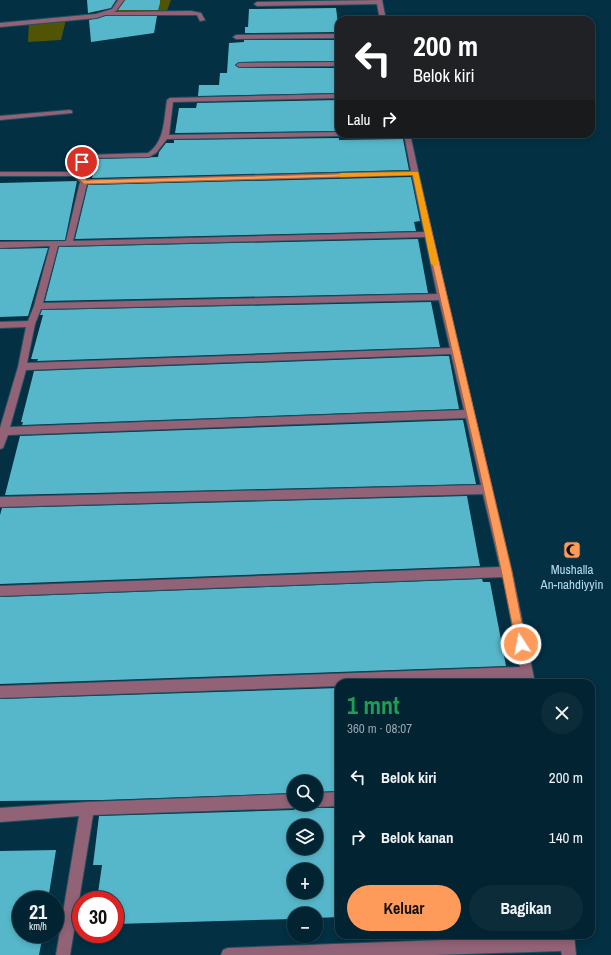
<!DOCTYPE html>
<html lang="id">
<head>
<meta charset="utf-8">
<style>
  :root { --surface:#022432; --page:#0c2c3a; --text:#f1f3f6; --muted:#96a4ac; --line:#23414d; --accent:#ff9b5a }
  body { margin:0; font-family:"Archivo Narrow",sans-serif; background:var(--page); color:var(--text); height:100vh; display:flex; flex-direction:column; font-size:15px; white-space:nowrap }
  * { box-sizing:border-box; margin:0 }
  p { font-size:13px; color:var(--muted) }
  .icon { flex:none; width:22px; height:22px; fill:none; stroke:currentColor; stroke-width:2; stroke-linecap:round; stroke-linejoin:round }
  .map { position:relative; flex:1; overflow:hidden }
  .drawer { position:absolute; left:335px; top:679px; width:260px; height:260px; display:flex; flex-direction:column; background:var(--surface); border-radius:12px; box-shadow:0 2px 6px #0003,0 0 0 1px var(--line) }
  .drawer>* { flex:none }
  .guide { position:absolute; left:335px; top:16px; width:260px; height:122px; border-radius:12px; box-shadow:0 2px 6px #0003,0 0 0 1px var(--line); background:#202124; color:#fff; overflow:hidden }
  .tools { position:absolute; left:287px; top:775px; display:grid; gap:8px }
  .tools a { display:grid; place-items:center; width:36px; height:36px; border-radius:50%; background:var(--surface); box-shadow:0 2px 6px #0003,0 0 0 1px var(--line); font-size:20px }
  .speed { position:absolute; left:12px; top:891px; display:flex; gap:8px; font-size:20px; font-weight:700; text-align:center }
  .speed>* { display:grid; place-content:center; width:52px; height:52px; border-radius:50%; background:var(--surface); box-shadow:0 2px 6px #0003,0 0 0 1px var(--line); line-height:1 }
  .speed small { font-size:10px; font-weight:400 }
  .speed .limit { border:6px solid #d22; background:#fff; color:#111 }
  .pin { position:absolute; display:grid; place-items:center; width:34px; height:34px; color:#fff; margin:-17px; border:2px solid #fff; border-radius:50%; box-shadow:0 1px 4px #0007 }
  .me { position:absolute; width:44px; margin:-22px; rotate:349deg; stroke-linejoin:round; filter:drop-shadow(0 0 3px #0008) }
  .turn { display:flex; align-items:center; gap:14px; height:84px; padding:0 12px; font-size:18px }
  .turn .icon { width:52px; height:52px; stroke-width:2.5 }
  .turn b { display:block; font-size:28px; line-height:34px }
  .then { display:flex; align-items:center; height:38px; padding:0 12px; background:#0003; gap:8px; font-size:15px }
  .round { display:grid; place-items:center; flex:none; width:42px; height:42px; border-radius:21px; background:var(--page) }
  .overview { display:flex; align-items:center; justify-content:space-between; height:68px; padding:0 12px }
  h1 { font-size:24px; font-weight:800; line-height:30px; color:#1e9e55 }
  .primary-button { display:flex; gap:8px; margin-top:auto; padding:8px 12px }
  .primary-button a { flex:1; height:46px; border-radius:24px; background:var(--accent); color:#111; font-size:16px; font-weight:800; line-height:46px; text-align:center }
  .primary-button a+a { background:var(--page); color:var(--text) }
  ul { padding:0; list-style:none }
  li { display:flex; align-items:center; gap:12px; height:60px; padding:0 12px }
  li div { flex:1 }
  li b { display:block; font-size:15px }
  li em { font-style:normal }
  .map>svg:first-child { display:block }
</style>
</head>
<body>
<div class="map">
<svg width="611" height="955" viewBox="0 0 611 955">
  <rect width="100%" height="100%" fill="#033042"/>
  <path fill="#515405" d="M124,0H171L165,16H118L109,14L119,7Z
    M66,20L61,40L28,42L29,22Z"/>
  <path fill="#57b7ca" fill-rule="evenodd" d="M87,0H116L111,8L88,13Z
    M125,0H160V3L158,10H118Z
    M336,8L339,32L245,33V27H248L249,9Z
    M105,16H157L154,33L91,42L89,20Z
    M244,40H339V61L239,62L235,65L239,68H339V93L198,96L199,85H219L220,73H227L229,43L244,42Z
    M339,100V131L175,133L179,108H196L197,103Z
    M339,138V140L403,139L409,170L92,178L97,159L158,157L159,152L166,143H174V140Z
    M411,177L420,221L414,222L416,231L75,239L88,185Z
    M77,181L65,240H0V183Z
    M418,239L428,293L45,301L59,247Z
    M48,248L28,316L0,317V249Z
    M431,302L440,347L37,361L38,359H31L43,315H40L42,310Z
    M441,356H449L459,409L22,425L23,422H21L34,371Z
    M463,420L476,484L5,495L20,436Z
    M467,496L480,566L0,584V515L2,508Z
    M482,579L483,582H490L506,666L0,684V597Z
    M339,688V791L316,792V782H294V793L102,800L0,801V699Z
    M300,804H310V806L316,808H339V917L316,918V914H294V919L115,924V900H97L102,865H93L99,816L294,810ZM294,826H316V848H294ZM294,870H316V892H294Z
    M56,850L48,900H21V934H43L39,955H0V851Z"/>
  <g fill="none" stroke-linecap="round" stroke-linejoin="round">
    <defs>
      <path id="minor" d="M118,0H124L116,11L113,12L191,11L201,13L205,20L200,21L197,15H105L97,18L0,27V23L96,14L112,9Z
        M382,0L386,20H380L377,4L257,6L254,4L257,2Z
        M339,34V38L236,39L233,37L236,35Z
        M339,62V66L239,67L236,65L239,63Z
        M339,94V98L173,102L169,135L339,132V134H342L339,136L167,139L156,153L149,157L89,158L80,174L86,180L411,171L404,134H410L446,297L512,572L535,683H523L522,679L415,683H339V686L0,698V686L520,667L503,577L0,596V586L500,567L483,494L0,507V497L481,485L466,418L8,435L3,448L0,449V428L18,367L26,327L0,328V322L28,321L34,306L50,246L0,248V242L66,241L80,182L74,176H0V172H74L85,155L148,153C165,142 164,118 167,100L170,98ZM412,175L424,232L73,241L87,184ZM425,237L437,294L43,303L58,246ZM439,300L450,348L27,363L35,324L41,309ZM451,354L464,410L10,427L26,370Z
        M70,110L72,111V113L0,120V116Z
        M339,792V806L316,807L311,805L316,804V793Z
        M294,794V804H299L294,808L93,815L70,955H56L79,816L0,822V808L87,802Z
        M574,935L576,955H562L561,951L435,955H221L223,950L228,948Z"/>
    </defs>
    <use href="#minor" stroke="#234f61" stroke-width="2"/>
    <use href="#minor" fill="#926277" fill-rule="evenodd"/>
  </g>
  <path fill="#ff9b5a" stroke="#a6653a" d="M82,160L85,162L80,174L86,180L418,172L512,572L526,644L525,648L521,650L517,648L516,644C486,487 446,332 413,175L84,184L73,174L79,162Z"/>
  <path fill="#f59e0b" d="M418,172L438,264L435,266L431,264L413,175L341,177L337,175L341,173Z"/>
  <defs>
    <symbol id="mosque-square" viewBox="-11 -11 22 22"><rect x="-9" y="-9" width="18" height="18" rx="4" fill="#ff9b5a" stroke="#033042"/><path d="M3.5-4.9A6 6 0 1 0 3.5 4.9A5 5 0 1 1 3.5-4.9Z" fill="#111"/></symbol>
  </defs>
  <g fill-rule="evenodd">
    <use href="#mosque-square" x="562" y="540" width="20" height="20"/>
  </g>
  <g text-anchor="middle" stroke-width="4" stroke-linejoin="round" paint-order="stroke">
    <g font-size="13" fill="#b5daed" stroke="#033042">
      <text x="572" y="574">Mushalla<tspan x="572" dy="15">An-nahdiyyin</tspan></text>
    </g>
  </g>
</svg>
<div class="tools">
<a><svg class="icon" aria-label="search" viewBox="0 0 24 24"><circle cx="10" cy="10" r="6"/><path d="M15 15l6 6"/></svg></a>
<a><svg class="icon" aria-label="layers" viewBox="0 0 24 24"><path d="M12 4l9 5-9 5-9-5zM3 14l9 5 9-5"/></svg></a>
<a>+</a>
<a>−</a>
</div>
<div class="speed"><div>21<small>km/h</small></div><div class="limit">30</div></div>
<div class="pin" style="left:82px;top:162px;background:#d93025"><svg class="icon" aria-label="arrive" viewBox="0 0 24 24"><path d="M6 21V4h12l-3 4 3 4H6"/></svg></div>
<svg class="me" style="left:521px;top:644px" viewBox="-20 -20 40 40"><circle r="17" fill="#ff9b5a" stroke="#fff" stroke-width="3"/><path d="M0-11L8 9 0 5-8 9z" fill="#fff"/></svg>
<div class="guide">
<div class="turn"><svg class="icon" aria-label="left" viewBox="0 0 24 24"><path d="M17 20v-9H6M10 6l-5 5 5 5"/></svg><div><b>200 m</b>Belok kiri</div></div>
<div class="then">Lalu<svg class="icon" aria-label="right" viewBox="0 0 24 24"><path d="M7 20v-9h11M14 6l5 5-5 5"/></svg></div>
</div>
<section class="drawer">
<div class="overview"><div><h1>1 mnt</h1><p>360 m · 08:07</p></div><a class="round"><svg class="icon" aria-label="close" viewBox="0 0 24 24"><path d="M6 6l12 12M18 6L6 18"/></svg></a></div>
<ul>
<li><svg class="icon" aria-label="left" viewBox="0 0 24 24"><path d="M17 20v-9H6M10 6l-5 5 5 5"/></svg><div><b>Belok kiri</b></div><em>200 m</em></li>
<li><svg class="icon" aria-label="right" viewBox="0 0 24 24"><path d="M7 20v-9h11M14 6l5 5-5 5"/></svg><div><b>Belok kanan</b></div><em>140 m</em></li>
</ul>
<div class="primary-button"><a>Keluar</a><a>Bagikan</a></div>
</section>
</div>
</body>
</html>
